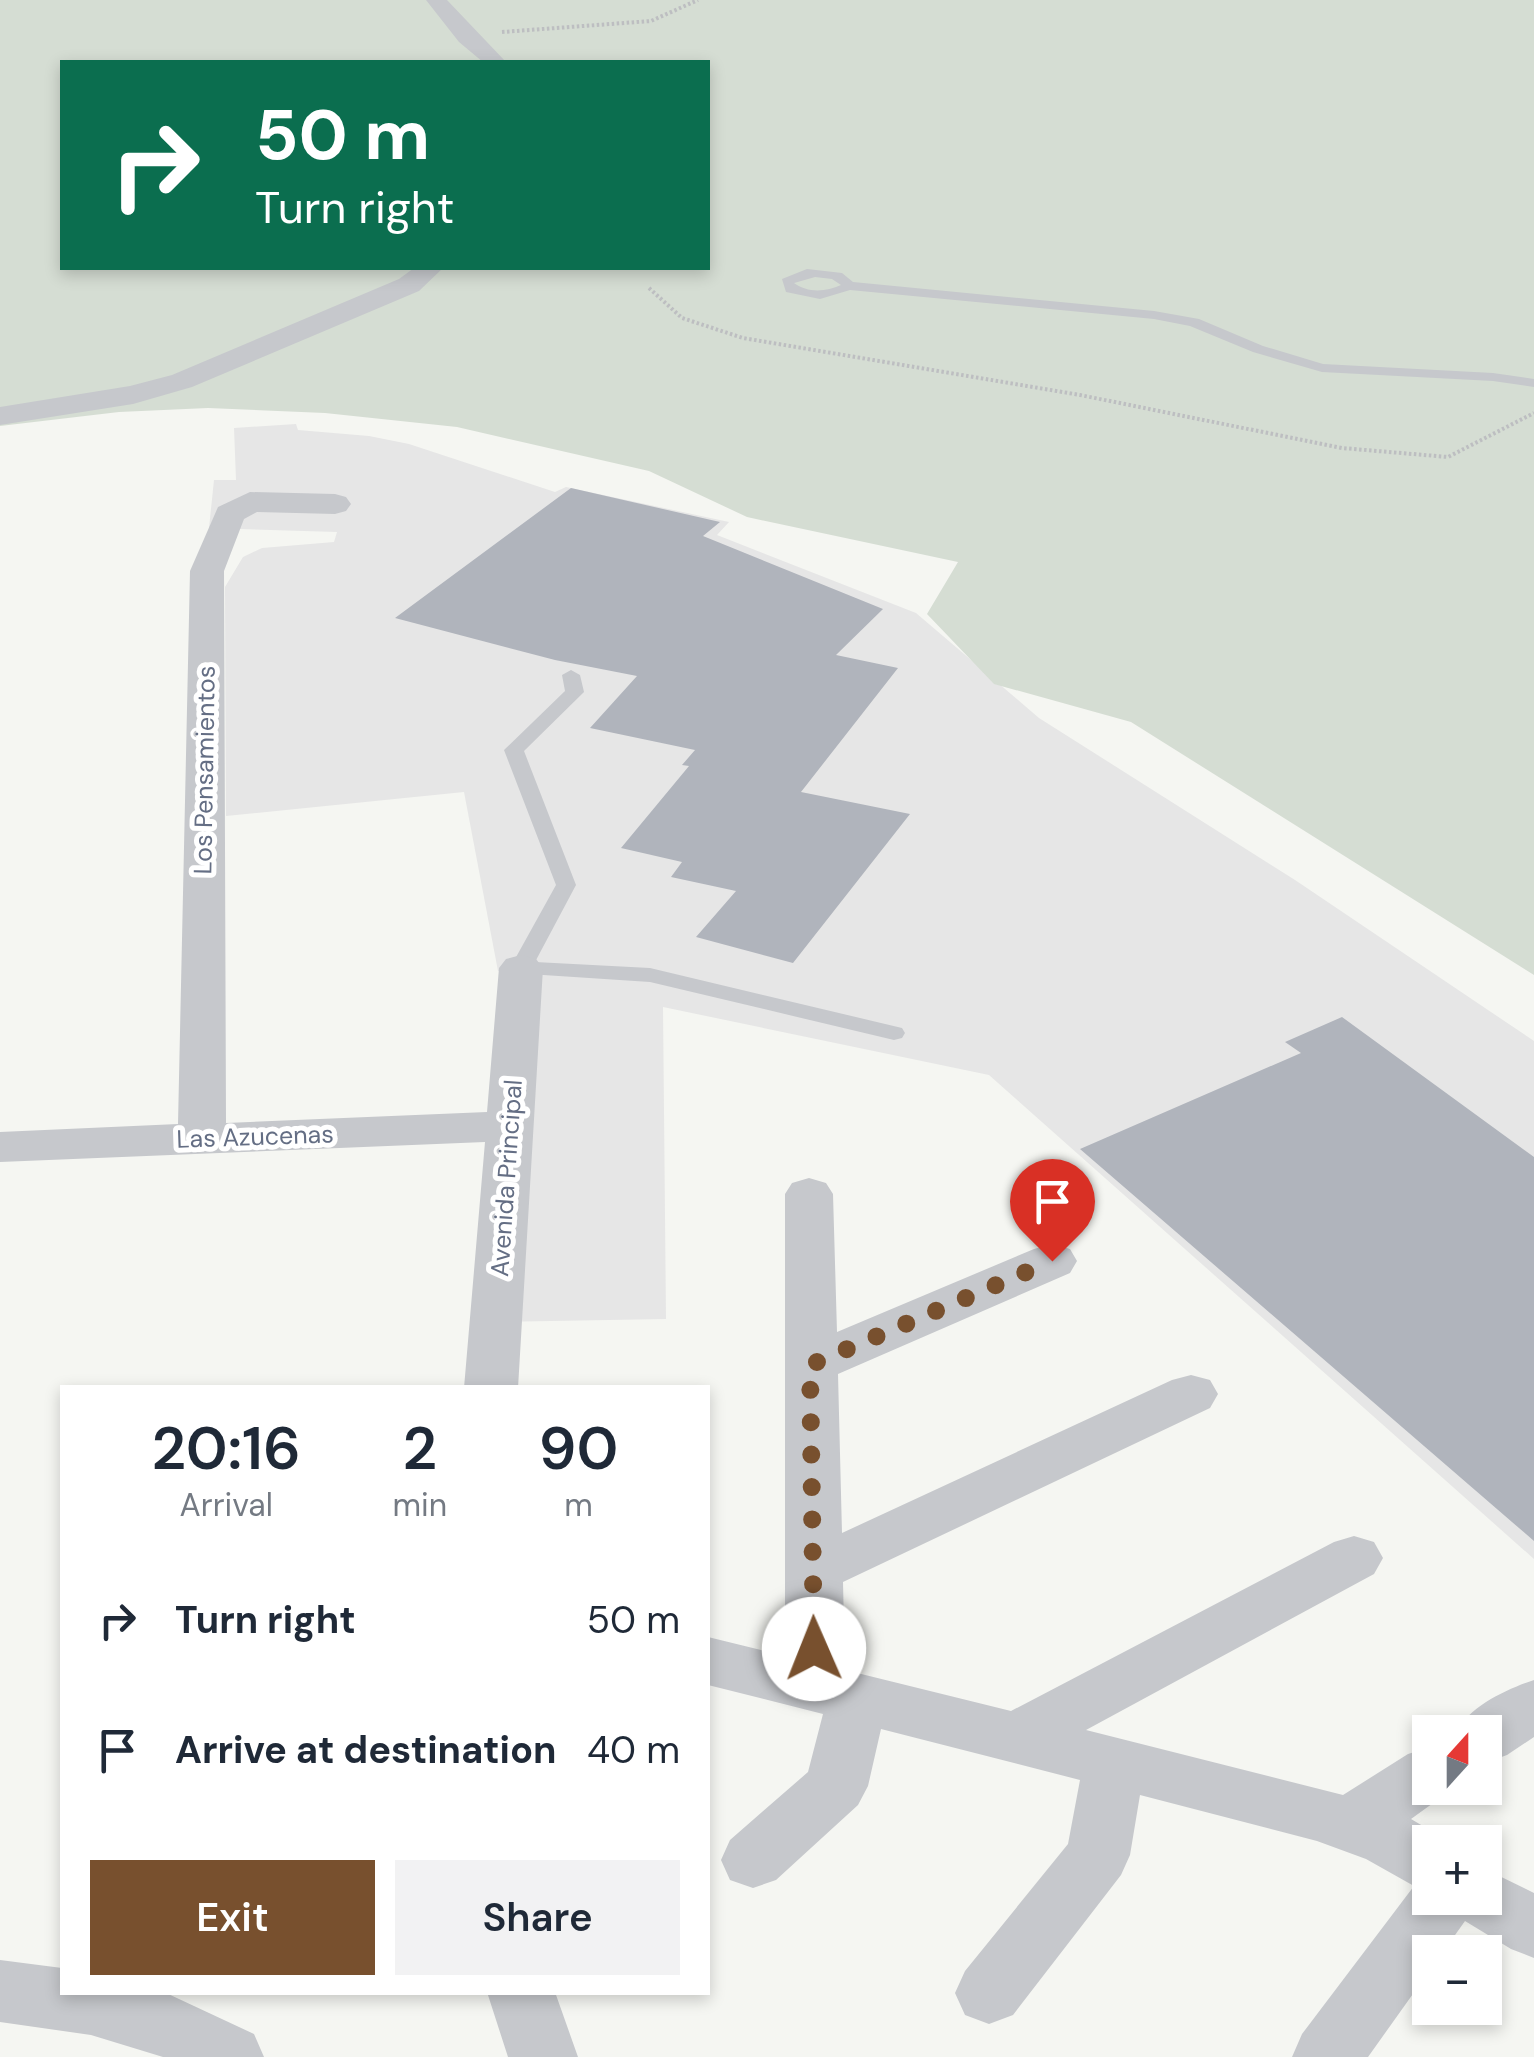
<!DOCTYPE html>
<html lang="en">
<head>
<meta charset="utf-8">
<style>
  :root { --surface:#fff; --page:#f2f2f3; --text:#1f2937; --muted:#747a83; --accent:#78502e }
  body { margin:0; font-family:"DM Sans",sans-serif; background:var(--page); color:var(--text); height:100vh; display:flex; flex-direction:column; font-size:38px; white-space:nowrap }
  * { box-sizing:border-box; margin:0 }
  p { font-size:32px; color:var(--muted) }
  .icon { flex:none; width:55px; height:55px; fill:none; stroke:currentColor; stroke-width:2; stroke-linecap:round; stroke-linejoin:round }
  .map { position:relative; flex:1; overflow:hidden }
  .drawer { position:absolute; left:60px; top:1385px; width:650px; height:610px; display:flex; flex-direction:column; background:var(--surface); border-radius:0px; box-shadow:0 5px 15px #0003 }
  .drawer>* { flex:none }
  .hud { position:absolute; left:60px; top:60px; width:650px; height:210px; border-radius:0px; box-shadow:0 5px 15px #0003; background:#0b6e4f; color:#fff; overflow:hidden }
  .needle { width:65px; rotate:21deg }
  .buttons { position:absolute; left:1412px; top:1715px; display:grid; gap:20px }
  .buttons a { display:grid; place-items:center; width:90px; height:90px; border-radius:0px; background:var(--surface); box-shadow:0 5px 15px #0003; font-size:50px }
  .pin { position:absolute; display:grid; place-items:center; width:85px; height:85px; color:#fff; margin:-102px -42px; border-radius:50% 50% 50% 0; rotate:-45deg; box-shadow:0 0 10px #0007 }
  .pin .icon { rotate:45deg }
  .me { position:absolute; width:110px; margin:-55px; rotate:359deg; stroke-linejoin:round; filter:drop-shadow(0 0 8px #0008) }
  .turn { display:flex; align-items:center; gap:35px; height:210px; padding:0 30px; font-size:45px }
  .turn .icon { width:130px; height:130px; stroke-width:2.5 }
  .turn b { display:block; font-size:70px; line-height:85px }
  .eta { display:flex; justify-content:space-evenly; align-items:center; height:170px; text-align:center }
  .eta b { font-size:60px; font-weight:600; line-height:70px }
  .cta { display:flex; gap:20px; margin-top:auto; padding:20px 30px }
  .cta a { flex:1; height:115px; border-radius:0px; background:var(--accent); color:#fff; font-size:40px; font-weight:600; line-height:115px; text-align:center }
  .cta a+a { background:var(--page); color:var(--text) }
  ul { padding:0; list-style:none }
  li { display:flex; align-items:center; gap:30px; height:130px; padding:0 30px }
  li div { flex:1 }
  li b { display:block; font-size:38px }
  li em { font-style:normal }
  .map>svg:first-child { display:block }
</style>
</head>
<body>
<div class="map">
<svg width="1534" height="2057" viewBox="0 0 1534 2057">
  <rect width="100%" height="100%" fill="#f5f6f2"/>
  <path fill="#e6e6e6" d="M296,424L298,430L369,436L409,444L555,492L566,487L729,522L717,535L916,613L1039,718L1295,880L1534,1041V1559L989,1075L663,1007L666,1319L496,1322L533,980L498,971L464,792L226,816L225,587L243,557L262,548L334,542L337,532L209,528L214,480H236L234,428Z"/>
  <path fill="#d5ddd3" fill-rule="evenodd" d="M0,0H1534V975L1131,722L994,684L927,614L958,562L747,517L649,471L457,427L325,413L208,408L119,412L0,426ZM62,62H708V268H62Z"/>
  <path fill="#b0b4bc" d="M571,488L720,522L703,536L883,609L836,655L898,668L801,792L910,814L793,963L696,937L736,891L671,877L682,862L621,848L689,766L682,765L695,750L590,728L637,676L555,660L395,618Z
    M1342,1017L1534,1157V1541L1080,1149L1301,1053L1285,1042Z"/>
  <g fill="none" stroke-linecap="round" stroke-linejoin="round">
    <path stroke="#bdbec1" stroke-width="4" stroke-dasharray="2.5 2.5" stroke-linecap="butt" d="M502,32L651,21L698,0
      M649,288L682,318L743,338L1080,395L1342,448L1448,457L1534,413"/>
    <path fill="#c6c8cc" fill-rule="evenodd" d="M807,269L842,273L853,282L1154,311L1199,319L1263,346L1323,364L1493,373L1534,379V387L1493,381L1322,372L1253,352L1190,326L1154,319L850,290L820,299L786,292L782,279ZM815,277L832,279L841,285C826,292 807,293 794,283Z
      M571,670L580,675L584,692L524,751L576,885L535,962L650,968L902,1028L905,1033L902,1038L894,1040L650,982L513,973L510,968L556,885L504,750L565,691L562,675Z"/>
    <path fill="#c6c8cc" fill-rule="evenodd" d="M426,0H447L506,62H483L459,42Z
      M414,268H443L419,291L192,387L133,404L0,425V407L130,386L172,375L399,279Z
      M250,492L335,494L346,497L351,504L346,511L335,514L257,512L244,519L224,571L226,1123L487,1112L499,968L506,959L521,955L536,959L543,968L518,1388H464L485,1142L0,1162V1132L178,1124L190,571L218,507Z
      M809,1178L826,1183L833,1194L837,1332L1034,1249L1052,1244L1070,1249L1077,1261L1070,1273L838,1374L842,1533L1172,1380L1191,1375L1210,1380L1218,1394L1210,1408L843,1582L845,1670L1011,1711L1334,1542L1354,1536L1374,1542L1383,1558L1374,1574L1086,1730L1343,1795L1408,1754L1430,1747V1788H1454L1411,1819L1450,1842H1430V1898H1485V1869L1534,1893V1958L1511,1949L1465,1921L1443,1952H1430V1970L1368,2057H1292L1302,2034L1414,1886L1366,1859L1317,1841L1140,1795L1130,1855L1121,1875L1013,2015L989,2024L965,2015L955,1993L965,1971L1068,1844L1080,1780L881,1729L868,1786L858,1805L776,1880L753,1888L730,1880L721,1860L730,1840L808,1772L823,1714L708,1685V1637L785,1656V1194L792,1183Z
      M1534,1680V1737L1507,1755L1485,1763V1732H1456C1470,1706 1507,1689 1534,1680Z
      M0,1960L62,1968V1992H164L254,2034L264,2057H163L91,2035L0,2022Z
      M487,1992H555L578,2057H508Z"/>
  </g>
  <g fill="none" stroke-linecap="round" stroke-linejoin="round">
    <path stroke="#78502e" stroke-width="18" stroke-dasharray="0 32.4" d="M814,1649L810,1365L1052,1261"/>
  </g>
  <g text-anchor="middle" stroke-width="10" stroke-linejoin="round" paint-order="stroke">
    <g font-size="25" fill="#646e84" stroke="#fff">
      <text transform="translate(204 770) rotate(-89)" y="9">Los Pensamientos</text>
      <text transform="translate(255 1136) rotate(-2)" y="9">Las Azucenas</text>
      <text transform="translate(506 1178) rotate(-86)" y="9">Avenida Principal</text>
    </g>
  </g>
</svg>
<div class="buttons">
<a><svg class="needle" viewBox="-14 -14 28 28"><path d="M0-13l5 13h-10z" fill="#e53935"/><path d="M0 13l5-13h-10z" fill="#747a83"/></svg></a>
<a>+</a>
<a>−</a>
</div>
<div class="pin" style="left:1052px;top:1261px;background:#d93025"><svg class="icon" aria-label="arrive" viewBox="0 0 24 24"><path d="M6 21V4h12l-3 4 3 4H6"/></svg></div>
<svg class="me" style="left:814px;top:1649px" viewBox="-20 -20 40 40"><circle r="19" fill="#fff"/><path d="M0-13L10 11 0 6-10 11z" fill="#78502e"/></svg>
<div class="hud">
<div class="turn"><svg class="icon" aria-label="right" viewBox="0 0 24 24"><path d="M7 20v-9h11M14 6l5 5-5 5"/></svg><div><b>50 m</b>Turn right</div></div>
</div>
<section class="drawer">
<div class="eta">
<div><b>20:16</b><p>Arrival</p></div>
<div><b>2</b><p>min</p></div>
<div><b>90</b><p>m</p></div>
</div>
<ul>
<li><svg class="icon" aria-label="right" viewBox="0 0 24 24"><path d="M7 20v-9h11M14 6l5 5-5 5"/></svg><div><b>Turn right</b></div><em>50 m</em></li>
<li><svg class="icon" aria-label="arrive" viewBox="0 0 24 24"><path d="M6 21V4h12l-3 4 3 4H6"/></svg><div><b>Arrive at destination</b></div><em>40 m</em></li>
</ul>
<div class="cta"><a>Exit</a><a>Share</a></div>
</section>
</div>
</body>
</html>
